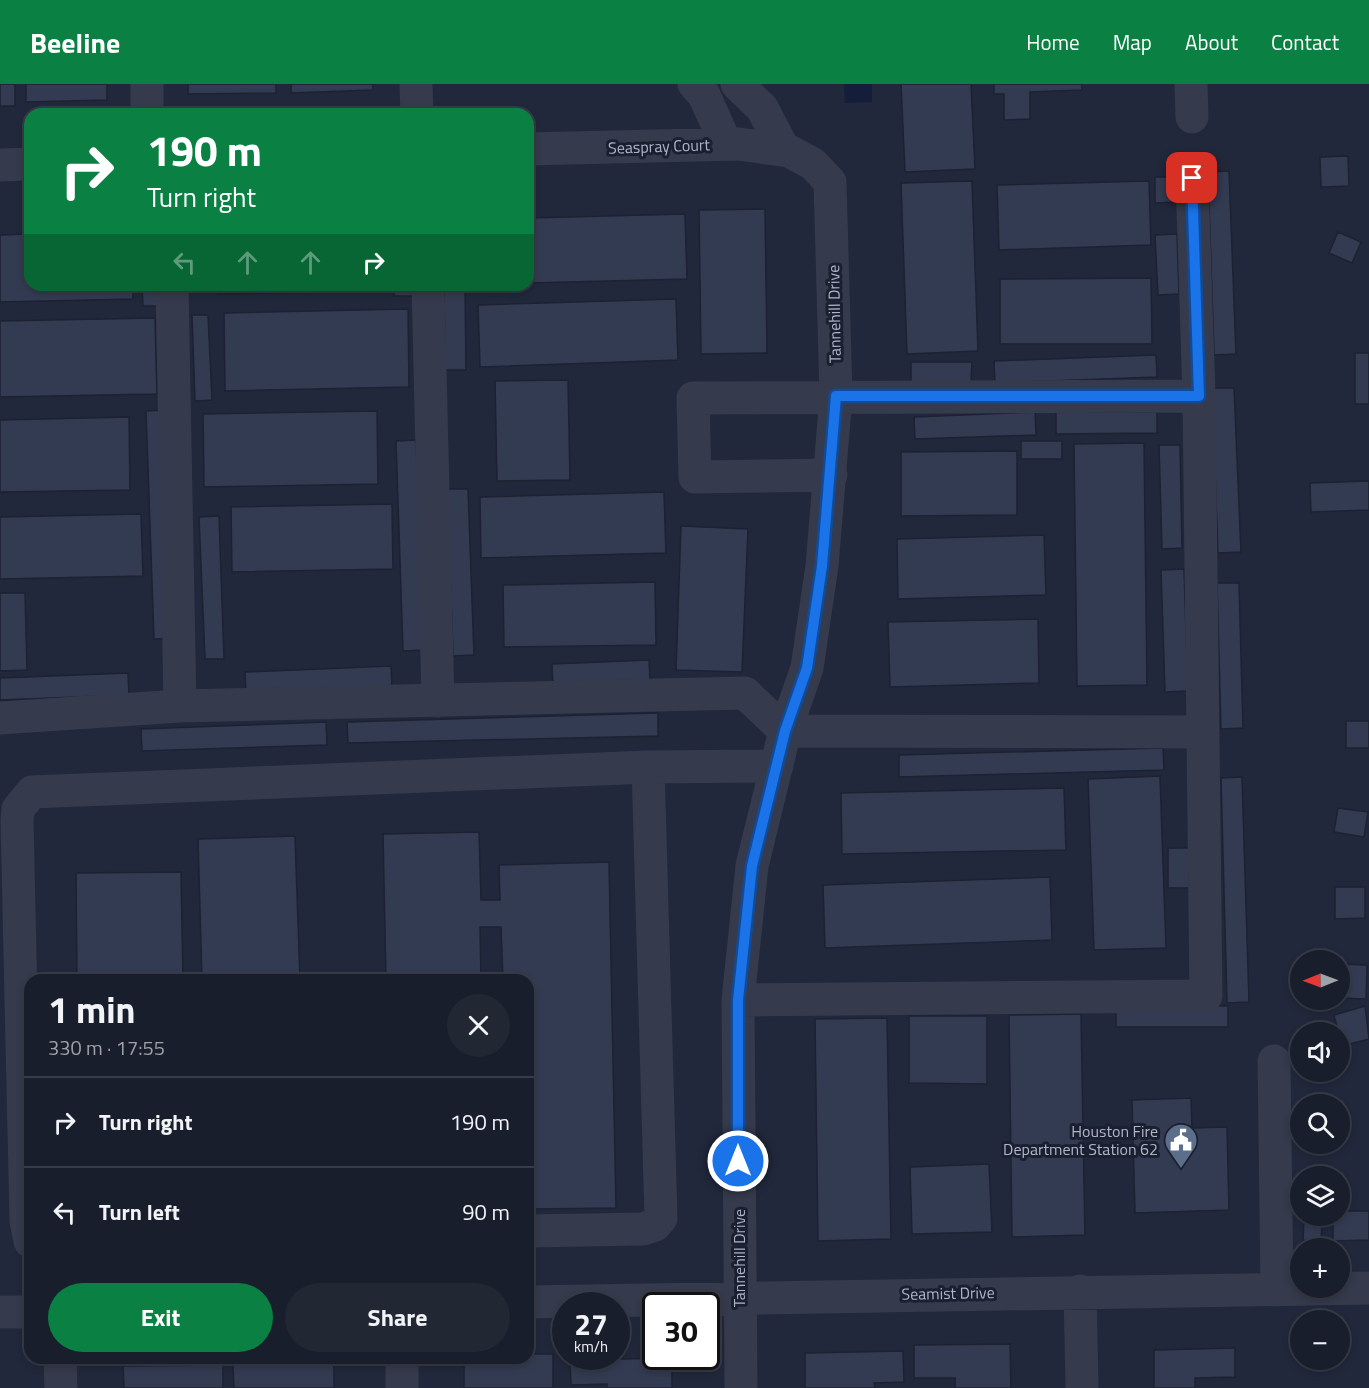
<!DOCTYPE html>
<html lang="en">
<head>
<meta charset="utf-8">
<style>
  :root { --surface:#191e2c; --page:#222734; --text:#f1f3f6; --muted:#9fa2a9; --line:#373c48; --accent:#0b8043 }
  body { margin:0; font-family:"Titillium Web",sans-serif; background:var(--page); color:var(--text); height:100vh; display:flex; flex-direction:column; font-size:22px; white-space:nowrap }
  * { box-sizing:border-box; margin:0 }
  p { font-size:20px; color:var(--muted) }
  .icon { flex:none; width:33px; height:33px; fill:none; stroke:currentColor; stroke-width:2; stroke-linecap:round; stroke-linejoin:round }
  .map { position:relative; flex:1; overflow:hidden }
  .panel { position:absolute; left:24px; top:890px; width:510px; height:390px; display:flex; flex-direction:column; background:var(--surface); border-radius:18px; box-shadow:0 3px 9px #0003,0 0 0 2px var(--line) }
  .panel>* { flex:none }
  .guide { position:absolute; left:24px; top:24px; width:510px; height:183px; border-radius:18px; box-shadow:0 3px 9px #0003,0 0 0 2px var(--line); background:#0b8043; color:#fff; overflow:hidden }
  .needle { width:39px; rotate:269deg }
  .fabs { position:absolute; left:1290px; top:866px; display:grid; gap:12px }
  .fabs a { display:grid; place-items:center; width:60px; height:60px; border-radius:50%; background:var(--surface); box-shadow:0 3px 9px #0003,0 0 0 2px var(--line); font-size:30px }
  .speed { position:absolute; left:552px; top:1208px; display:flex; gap:12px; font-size:30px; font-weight:700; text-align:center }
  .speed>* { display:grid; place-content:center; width:78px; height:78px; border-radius:50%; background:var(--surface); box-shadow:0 3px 9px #0003,0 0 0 2px var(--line); line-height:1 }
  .speed small { font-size:15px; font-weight:400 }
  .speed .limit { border:3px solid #111; border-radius:9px; background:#fff; color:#111 }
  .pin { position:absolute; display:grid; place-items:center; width:51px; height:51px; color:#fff; margin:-26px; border-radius:12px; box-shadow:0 3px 9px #0006 }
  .me { position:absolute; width:66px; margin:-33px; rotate:0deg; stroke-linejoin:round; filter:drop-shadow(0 0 4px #0008) }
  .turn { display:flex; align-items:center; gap:21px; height:126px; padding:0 24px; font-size:27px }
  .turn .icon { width:78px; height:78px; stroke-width:2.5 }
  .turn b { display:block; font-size:42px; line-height:51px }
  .lanes { display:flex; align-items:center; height:57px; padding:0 24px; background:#0003; justify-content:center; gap:30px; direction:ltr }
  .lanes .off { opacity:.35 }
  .round { display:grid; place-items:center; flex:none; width:63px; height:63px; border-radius:32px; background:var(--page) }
  .summary { display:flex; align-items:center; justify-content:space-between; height:102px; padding:0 24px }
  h1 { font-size:36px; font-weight:700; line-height:45px }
  .action { display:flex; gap:12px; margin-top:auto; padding:12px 24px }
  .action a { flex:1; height:69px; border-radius:36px; background:var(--accent); color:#fff; font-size:24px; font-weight:700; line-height:69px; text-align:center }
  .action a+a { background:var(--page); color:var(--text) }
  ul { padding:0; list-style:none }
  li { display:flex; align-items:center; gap:18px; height:90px; padding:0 24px; border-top:2px solid var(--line) }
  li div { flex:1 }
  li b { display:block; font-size:22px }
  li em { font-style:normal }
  header { display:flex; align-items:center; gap:36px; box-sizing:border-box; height:84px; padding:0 30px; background:var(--accent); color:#fff }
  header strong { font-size:28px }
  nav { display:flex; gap:33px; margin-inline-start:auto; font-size:21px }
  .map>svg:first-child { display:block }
</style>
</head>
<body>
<header>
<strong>Beeline</strong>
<nav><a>Home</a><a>Map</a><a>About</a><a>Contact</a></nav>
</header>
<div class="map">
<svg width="1369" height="1304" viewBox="0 0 1369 1304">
  <rect width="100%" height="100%" fill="#21283b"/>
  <path fill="#141d39" d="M844,0H876H872V18L845,19Z"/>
  <path fill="#333b52" stroke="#1c2232" stroke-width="1.5" d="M0,0H15V22H0Z
    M26,0H107V16L26,18Z
    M188,0H276V9L188,10Z
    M291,0H373V6L291,9Z
    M901,0H971L975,85L905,88Z
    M994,0H1082V6L1030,8V35L1004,36V10H994Z
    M1348,72L1349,102L1321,103L1320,73Z
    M1229,87L1236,270L1214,271L1208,88Z
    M1155,93H1175L1176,118L1155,119Z
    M972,97L978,267L907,270L901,99Z
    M1149,97L1151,161L999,166L997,101Z
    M765,125L767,269L701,270L699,126Z
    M685,130L687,195L528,199V134Z
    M1338,148L1361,158L1352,179L1329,169Z
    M30,150V201H133V215L0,218V151Z
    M1177,150L1179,210L1158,211L1155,151Z
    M1151,194L1152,260H1000V195Z
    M142,201H163L164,222H143Z
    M217,201H385V207L218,210Z
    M394,201H416V212H394Z
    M444,201H465L466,286H445Z
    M676,215L678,276L480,283L478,221Z
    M408,225L409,303L225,307L224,229Z
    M192,231H208L212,316L195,317Z
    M155,234L157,310L0,313V237Z
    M1355,269H1369V320H1355Z
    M1156,271L1157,293L995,299L994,277Z
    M911,278H972L971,298H911Z
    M568,296L570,396L497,397L495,297Z
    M1212,304H1234L1241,468L1218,469Z
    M168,326L176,554L154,555L146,327Z
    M377,327L378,400L204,403L203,330Z
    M1035,328L1036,351L915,355L914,333Z
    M1056,328H1157V349L1056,350Z
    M129,333L130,406L0,408V336Z
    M416,356L424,566L403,567L396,357Z
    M1021,357H1062V375H1021Z
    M1144,359L1147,601L1077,602L1074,360Z
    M1159,361H1180L1182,464L1162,465Z
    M1017,367V431L901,432V368Z
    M1369,397V426L1311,428L1310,399Z
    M447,405H468L474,571L453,572Z
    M664,408L666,469L481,474L480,413Z
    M392,420L393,485L232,488L231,423Z
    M141,430L143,492L0,495V433Z
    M219,432L224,575H205L199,433Z
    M681,442L748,445L742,588L676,586Z
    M1044,451L1046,511L898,515L897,455Z
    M1184,485L1188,607L1165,608L1161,486Z
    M655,498L656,561L504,563L503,501Z
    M1217,499H1239L1243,644L1221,645Z
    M0,509H25L27,586L0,587Z
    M1038,535L1039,599L890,603L888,538Z
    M649,576L650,596L553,601L552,580Z
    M391,582L392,604L246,610L245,588Z
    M128,589L129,611L0,616V594Z
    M658,629V652L348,659L347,638Z
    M1346,637H1369V664H1346Z
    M326,638L327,661L142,667L141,645Z
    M1163,664L1164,686L899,693V671Z
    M1160,692L1166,864L1094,866L1088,695Z
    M1242,693L1249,918L1227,919L1221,694Z
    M1064,704L1066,766L842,770L841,709Z
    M1338,724L1368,728L1364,753L1334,748Z
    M479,748L481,816H500L499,781L609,778L616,1124L528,1125V896H503L501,843H480L481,896H386L383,750Z
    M295,752L300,896H202L198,755Z
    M1168,764H1189V804H1168Z
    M181,788L183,896H77L76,789Z
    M1050,793L1052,856L825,864L823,801Z
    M1335,803H1365V834L1335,835Z
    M1340,880L1367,881L1366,915L1340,914Z
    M1116,921L1228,922V943H1116Z
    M1365,922L1369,955L1342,962L1334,931Z
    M1081,930L1085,1151L1012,1153L1009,931Z
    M909,932H987V1000L909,999Z
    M887,934L891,1155L818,1157L815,935Z
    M1191,1014L1192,1044L1227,1043L1229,1126L1135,1129L1132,1016Z
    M989,1080L992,1148L912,1150L910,1083Z
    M1340,1127H1369V1156L1333,1157V1131H1340Z
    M1304,1137L1322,1138L1321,1157L1303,1156Z
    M1010,1260L1011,1304H955V1294H914V1261Z
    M1235,1264V1293L1195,1294V1304H1154V1266Z
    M903,1267L904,1298L874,1299L875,1304H805V1269Z
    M528,1270H553V1304H464V1274H528Z
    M672,1274V1304H607V1300L571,1301L570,1276Z
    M334,1279V1304H234L233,1281Z
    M223,1281V1304H124L123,1282Z"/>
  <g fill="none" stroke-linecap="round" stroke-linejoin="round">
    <path stroke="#353a4c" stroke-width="33" d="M147,0V30
      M416,0L417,30
      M694,0L704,11L726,60
      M737,0L762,24L784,66
      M1191,0L1192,33
      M528,65L739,60L789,67L813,80L830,98L836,312L822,482L807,584L785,647L752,782L738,916L741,1304
      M0,81L30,80
      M1192,94L1199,312
      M172,201L180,622
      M428,201L438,617
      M0,634L180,622L745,609L785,647L1201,648
      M648,683L777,682
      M738,916L1206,912L1199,312L693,314L695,393L831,391
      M1274,977L1277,1205
      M30,1157L26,1137L17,736L18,725L32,708L648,683L661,1134L655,1141L643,1145L528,1147
      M1080,1207L1082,1304
      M528,1218L1369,1204
      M0,1228H30
      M60,1274L61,1304
      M402,1274V1304"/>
  </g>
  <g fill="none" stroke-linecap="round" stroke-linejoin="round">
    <defs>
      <path id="route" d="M738,1077V916L752,782L785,647L807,584L822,482L836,312H1199L1192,94"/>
    </defs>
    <use href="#route" stroke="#114b97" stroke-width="15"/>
    <use href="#route" stroke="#1a73e8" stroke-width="10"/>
  </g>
  <defs>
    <symbol id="civic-pin" viewBox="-11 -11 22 30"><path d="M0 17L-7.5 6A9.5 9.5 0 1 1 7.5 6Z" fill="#5c6f8a" stroke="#1a2030"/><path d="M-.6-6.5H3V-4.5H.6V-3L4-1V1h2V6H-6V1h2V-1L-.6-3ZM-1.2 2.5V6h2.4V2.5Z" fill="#fff"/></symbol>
  </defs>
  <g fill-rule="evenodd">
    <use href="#civic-pin" x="1162" y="1037" width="38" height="52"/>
  </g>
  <g text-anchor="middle" stroke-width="6" stroke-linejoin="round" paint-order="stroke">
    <g font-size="16" fill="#b0b5c8" stroke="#1a2030">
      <text transform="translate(659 62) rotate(-2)" y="6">Seaspray Court</text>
      <text transform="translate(834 230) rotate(-91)" y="6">Tannehill Drive</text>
      <text transform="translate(739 1174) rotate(-90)" y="6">Tannehill Drive</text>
      <text transform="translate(948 1209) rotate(-1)" y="6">Seamist Drive</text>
    </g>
    <g font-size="16" fill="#b0b5c8" stroke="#1a2030" text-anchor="end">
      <text x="1158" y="1053">Houston Fire<tspan x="1158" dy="18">Department Station 62</tspan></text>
    </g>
  </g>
</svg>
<div class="fabs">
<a><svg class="needle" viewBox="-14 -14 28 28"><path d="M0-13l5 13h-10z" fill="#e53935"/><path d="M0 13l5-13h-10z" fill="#9fa2a9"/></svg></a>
<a><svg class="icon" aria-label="sound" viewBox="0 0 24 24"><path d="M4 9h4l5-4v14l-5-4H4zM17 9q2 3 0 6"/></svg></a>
<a><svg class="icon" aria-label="search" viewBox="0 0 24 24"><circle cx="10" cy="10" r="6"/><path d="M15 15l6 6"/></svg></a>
<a><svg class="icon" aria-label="layers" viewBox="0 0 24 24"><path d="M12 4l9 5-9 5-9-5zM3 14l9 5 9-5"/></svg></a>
<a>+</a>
<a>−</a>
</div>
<div class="speed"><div>27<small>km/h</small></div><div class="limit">30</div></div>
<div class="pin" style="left:1192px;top:94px;background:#d93025"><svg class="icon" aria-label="arrive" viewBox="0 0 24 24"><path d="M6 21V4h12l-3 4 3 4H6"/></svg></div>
<svg class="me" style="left:738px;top:1077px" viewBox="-20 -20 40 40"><circle r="17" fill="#1a73e8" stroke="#fff" stroke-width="3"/><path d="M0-11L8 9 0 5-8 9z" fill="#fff"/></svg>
<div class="guide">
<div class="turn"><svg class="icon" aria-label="right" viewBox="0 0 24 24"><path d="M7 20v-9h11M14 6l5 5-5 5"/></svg><div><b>190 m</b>Turn right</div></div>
<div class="lanes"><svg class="icon off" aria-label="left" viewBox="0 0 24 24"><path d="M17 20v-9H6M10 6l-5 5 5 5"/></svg><svg class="icon off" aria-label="ahead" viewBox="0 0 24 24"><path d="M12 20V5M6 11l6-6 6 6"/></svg><svg class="icon off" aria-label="ahead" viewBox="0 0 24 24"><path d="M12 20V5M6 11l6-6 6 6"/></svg><svg class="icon" aria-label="right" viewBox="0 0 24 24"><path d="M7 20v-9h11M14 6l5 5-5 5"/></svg></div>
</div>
<section class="panel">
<div class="summary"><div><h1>1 min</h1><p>330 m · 17:55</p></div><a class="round"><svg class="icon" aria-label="close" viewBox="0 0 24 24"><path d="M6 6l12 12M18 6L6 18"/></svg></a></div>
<ul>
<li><svg class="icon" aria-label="right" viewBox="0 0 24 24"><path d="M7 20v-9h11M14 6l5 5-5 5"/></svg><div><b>Turn right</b></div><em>190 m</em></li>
<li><svg class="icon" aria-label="left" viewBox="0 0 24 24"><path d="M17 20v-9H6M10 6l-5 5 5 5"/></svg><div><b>Turn left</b></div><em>90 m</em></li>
</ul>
<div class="action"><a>Exit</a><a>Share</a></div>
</section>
</div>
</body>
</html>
